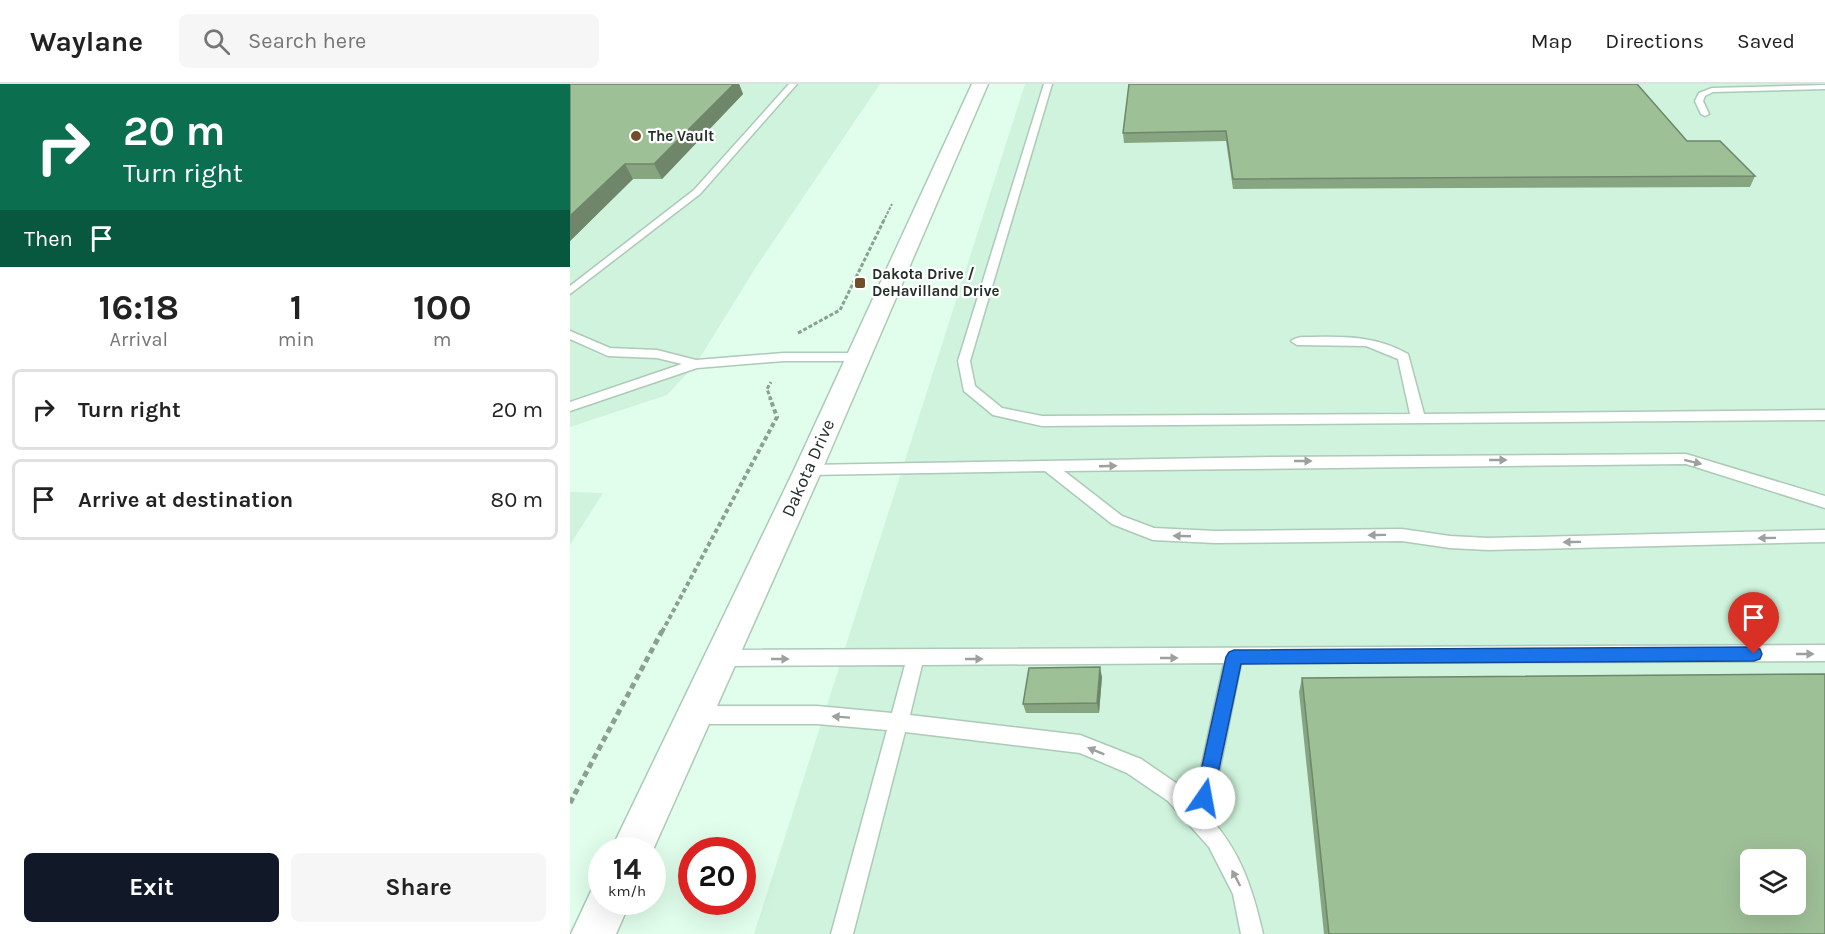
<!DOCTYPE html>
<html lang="en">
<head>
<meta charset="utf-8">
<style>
  :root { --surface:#fff; --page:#f6f6f6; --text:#222; --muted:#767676; --line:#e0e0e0; --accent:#111827 }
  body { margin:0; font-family:Karla,sans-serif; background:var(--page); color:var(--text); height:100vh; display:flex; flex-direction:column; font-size:22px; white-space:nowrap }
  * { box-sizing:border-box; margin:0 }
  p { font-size:20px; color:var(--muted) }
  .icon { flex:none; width:33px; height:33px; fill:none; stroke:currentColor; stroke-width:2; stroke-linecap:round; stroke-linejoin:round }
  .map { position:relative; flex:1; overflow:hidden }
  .details { display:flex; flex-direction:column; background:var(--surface); width:570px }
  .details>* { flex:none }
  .top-card { background:#0b6e4f; color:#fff; overflow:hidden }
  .controls { position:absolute; left:1170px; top:765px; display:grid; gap:12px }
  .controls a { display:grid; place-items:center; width:66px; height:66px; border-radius:9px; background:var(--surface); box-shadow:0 6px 24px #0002; font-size:30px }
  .speed { position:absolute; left:18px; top:753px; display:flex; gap:12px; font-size:30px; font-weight:700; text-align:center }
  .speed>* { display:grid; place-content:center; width:78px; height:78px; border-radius:50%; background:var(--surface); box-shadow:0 6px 24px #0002; line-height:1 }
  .speed small { font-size:15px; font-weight:400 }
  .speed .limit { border:9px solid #d22; background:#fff; color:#111 }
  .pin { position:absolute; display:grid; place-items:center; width:51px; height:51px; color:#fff; margin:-62px -26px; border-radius:50% 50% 50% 0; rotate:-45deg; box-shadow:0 0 6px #0007 }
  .pin .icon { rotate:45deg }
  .me { position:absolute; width:66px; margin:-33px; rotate:12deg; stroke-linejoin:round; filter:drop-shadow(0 0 4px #0008) }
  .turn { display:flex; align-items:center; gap:21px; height:126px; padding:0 24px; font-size:27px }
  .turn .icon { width:78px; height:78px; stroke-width:2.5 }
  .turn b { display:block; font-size:42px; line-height:51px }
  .then { display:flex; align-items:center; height:57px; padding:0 24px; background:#0003; gap:12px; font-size:22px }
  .eta { display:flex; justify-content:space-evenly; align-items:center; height:102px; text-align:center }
  .eta b { font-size:36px; font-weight:700; line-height:42px }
  .primary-button { display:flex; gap:12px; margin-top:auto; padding:12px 24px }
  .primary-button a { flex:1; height:69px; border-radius:9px; background:var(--accent); color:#fff; font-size:24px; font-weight:700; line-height:69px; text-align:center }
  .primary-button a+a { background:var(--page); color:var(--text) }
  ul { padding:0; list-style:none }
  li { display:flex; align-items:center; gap:18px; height:81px; margin:0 12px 9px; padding:0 12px; border:3px solid var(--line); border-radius:9px }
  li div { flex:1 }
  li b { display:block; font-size:22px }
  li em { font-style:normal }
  header { display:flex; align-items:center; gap:36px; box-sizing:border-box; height:84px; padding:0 30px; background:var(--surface); border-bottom:2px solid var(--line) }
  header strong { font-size:28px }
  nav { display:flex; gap:33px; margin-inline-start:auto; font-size:21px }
  .search { width:420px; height:54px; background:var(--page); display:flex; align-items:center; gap:15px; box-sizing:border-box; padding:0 21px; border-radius:9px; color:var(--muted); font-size:22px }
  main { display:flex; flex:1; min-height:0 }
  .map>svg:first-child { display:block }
</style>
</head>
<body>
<header>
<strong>Waylane</strong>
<div class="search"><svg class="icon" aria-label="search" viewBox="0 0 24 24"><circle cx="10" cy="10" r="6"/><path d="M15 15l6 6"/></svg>Search here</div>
<nav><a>Map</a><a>Directions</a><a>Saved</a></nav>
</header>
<main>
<section class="details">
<div class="top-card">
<div class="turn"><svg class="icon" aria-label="right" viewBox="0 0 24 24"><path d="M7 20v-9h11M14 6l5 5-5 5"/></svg><div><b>20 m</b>Turn right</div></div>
<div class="then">Then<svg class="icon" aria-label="arrive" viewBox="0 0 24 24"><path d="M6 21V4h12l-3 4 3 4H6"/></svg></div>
</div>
<div class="eta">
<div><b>16:18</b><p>Arrival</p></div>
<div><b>1</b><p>min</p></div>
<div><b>100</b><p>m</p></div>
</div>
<ul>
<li><svg class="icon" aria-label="right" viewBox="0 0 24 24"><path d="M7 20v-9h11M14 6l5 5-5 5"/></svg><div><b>Turn right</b></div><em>20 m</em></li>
<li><svg class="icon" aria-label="arrive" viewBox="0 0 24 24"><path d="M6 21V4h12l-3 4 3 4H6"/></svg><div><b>Arrive at destination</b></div><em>80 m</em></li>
</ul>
<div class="primary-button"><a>Exit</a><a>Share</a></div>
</section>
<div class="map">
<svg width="1255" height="850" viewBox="0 0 1255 850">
  <rect width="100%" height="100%" fill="#e1feec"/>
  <path fill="#cff3dc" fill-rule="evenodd" d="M0,0H310L186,183L126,280L97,311L0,343Z
    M455,0H1255V850H184ZM1180,776H1226V820H1180Z
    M0,408L33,409L0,461Z"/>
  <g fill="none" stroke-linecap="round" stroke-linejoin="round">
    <defs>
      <path id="service" d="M219,0H227L130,110L0,210V202L124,106Z
        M474,0H482L400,277L405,302L432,324L472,332L840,330L828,275L796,262L727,261L721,257C727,252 735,253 743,253C777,252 808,253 838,270L854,330L1255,326V336L472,342L423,331L394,307L388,277Z
        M1255,1V5L1143,8L1135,12L1133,17L1139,30L1135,32L1131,30L1125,17L1129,9L1142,4Z
        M0,247L40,264L87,266L126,276L214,269H287L293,273L287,277H214L127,284L0,327V318L112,280L87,274L38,272L0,255Z
        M1116,370L1255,412V424L1116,380L494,387L552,432L584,444L645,447L832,445L880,452L918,454L1255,446V458L918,466L880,464L832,457L645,459L583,456L542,440L475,387L238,391L231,386L238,381L701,373Z
        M1255,561V577L671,579L640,734C671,768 683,806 693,850H671L663,810L639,763L598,717L557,689L510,669L335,648L283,850H261L317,646L247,640H125L118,637L116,631L118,625L125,622H247L322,629L335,581L151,582L145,579L142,574L145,569L151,566ZM654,579L624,716L612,703L571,675L510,651L340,631L352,581Z"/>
      <path id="minor" d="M402,0H418L252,386L82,768L41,766L224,386Z
        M32,799V818H60L46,850H1L23,803Z"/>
    </defs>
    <use href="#service" stroke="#adc9b8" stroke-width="3"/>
    <use href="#minor" stroke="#adc9b8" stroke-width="3"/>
    <path stroke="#8ba093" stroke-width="2" stroke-dasharray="3 1.5" stroke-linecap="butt" d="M313,138L322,120"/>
    <path stroke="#8ba093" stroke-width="3" stroke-dasharray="4 2" stroke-linecap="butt" d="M228,249L270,226L314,136
      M201,316L197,305L201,298"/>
    <path stroke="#8ba093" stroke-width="4" stroke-dasharray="4.5 3" stroke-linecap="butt" d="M92,548L207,333L200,314"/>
    <path stroke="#8ba093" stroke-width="5" stroke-dasharray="6 4" stroke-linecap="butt" d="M0,719L92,547"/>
    <use href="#service" fill="#fff" fill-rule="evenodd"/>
    <use href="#minor" fill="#fff" fill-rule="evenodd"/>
  </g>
  <path fill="#88a582" d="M0,0H169L173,10L92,95H63L0,157Z
    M559,0L1117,57L1185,92L1180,103L663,105L656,57L554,59L553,49Z
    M532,593L529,629H456L453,620Z
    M732,594L1255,850H754L729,608Z"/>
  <path fill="#6f866a" d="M164,0H169L173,10L92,95L84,80Z
    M55,80L63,95L0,157V132Z
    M530,583L532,593L529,629L527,619Z"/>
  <path fill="#9ec097" stroke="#6f866a" stroke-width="1.5" fill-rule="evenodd" d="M0,0H164L84,80H55L0,132Z
    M559,0H1067L1117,57H1150L1185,92L663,95L656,47L553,49Z
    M530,583L527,619L453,620L459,584Z
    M1255,590V850H759L732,594ZM1180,776H1226V820H1180Z"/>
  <defs><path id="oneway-solid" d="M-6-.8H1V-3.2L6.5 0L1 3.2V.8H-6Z" transform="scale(1.5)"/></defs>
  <g fill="#9ca19e">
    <use href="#oneway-solid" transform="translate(928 376)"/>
    <use href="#oneway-solid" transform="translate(733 377)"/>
    <use href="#oneway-solid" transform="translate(1123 378) rotate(14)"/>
    <use href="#oneway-solid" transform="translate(538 382) rotate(-2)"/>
    <use href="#oneway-solid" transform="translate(807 451) rotate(179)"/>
    <use href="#oneway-solid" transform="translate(612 452) rotate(-178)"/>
    <use href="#oneway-solid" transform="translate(1197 454) rotate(179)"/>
    <use href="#oneway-solid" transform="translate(1002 458) rotate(179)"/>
    <use href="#oneway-solid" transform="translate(1235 570)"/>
    <use href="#oneway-solid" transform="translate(599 574)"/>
    <use href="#oneway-solid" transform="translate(210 575)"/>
    <use href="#oneway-solid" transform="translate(404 575)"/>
    <use href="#oneway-solid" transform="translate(271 633) rotate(-176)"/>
    <use href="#oneway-solid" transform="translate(526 667) rotate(-158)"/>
    <use href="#oneway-solid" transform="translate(666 794) rotate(-118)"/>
  </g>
  <path fill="#1a73e8" stroke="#114b97" stroke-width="1.5" d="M1184,563L1190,565L1192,570L1190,575L1184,577L671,580L643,714L641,721L634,723L628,721L625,714L656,573L659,568L664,566Z"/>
  <g fill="#714e27" stroke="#fff" stroke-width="2">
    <circle cx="66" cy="52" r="6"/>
    <rect x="284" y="193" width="12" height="12" rx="3"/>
  </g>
  <g text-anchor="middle" stroke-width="4.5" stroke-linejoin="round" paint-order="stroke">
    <g font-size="15" font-weight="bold" fill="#242f28" stroke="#fff" text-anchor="start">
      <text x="78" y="57">The Vault</text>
      <text x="302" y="195">Dakota Drive /<tspan x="302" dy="17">DeHavilland Drive</tspan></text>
    </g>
    <g font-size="18" fill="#242f28" stroke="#fff">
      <text transform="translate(238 384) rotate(-66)" y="6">Dakota Drive</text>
    </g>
  </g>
</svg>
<div class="controls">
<a><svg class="icon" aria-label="layers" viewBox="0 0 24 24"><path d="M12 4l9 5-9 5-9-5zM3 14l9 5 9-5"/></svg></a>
</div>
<div class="speed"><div>14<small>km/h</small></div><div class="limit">20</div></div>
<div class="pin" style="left:1184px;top:570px;background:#d93025"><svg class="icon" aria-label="arrive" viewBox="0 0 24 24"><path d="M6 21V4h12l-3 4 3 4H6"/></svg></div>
<svg class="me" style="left:634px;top:714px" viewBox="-20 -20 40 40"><circle r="19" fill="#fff"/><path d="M0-13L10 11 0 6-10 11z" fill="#1a73e8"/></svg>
</div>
</main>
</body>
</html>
